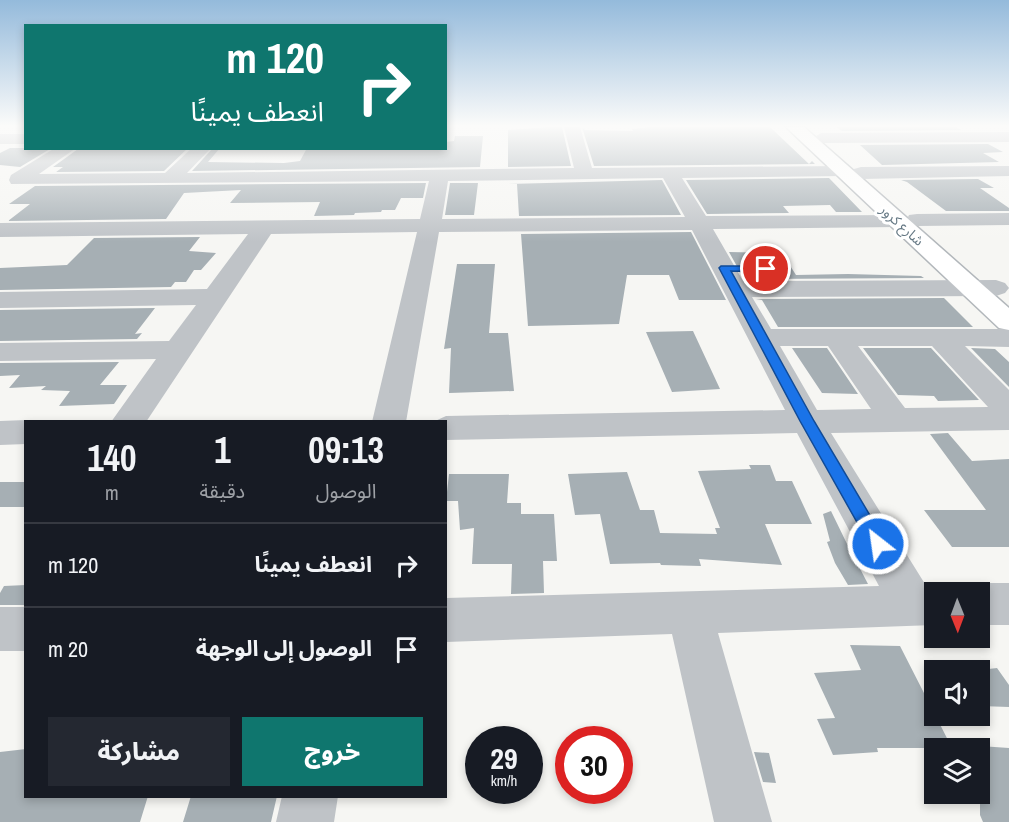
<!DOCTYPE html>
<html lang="ar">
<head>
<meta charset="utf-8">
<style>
  :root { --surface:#171b24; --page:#242831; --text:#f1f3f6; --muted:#9ea1a6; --line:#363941; --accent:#0f766e }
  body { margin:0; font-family:"Archivo Narrow","Noto Sans Arabic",sans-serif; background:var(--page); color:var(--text); direction:rtl; height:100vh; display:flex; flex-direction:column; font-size:22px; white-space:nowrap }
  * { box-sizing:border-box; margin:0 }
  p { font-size:20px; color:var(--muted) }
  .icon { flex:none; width:33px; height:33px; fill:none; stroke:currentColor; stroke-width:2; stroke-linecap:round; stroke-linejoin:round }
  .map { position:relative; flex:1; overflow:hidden; direction:ltr }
  .side { position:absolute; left:24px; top:420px; width:423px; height:378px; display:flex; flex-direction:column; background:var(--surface); border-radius:0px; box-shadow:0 3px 9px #0003; direction:rtl }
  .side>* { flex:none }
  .guide { position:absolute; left:24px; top:24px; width:423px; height:126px; border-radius:0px; box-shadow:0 3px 9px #0003; direction:rtl; background:#0f766e; color:#fff; overflow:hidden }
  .needle { width:39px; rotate:179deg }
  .buttons { position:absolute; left:924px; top:582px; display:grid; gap:12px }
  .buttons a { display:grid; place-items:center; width:66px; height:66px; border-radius:0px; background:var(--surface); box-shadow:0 3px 9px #0003; font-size:30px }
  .speed { position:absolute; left:465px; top:726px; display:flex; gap:12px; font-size:30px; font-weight:700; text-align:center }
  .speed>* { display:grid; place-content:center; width:78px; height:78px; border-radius:50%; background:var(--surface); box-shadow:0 3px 9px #0003; line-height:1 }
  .speed small { font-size:15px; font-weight:400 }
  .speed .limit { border:9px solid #d22; background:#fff; color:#111 }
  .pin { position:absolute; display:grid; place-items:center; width:51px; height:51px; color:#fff; margin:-26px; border:3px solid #fff; border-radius:50%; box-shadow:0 2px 6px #0007 }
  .me { position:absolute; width:66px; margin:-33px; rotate:330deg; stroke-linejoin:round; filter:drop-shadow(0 0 4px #0008) }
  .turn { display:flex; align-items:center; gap:21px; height:126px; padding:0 24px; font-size:27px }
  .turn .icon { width:78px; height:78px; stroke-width:2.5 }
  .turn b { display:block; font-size:42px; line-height:51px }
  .eta { display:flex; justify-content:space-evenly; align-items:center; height:102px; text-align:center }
  .eta b { font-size:36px; font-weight:800; line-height:42px }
  .action { display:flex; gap:12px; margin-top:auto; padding:12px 24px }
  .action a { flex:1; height:69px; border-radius:0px; background:var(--accent); color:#fff; font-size:24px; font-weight:800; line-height:69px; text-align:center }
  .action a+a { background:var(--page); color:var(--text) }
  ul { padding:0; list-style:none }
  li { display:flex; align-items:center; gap:18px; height:84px; padding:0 24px; border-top:2px solid var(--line) }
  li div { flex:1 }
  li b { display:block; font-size:22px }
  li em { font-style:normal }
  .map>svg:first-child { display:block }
</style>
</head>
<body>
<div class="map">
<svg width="1009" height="822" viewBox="0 0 1009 822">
  <rect width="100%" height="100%" fill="#f6f6f3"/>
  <path fill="#a6afb4" d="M551,127H562L571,166L508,167V130Z
    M582,127L585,130L633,131L632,129L651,127H770L809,164L812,161L815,164L594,166Z
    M837,127H956L961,130L842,131Z
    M455,136H483L480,167L192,171L213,148H220L208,162L284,163L300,161L307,148H446V142L454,141Z
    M988,144L1003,152L983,153L999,162L882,165L860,145Z
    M10,148H26L50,149L20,167L0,165V153Z
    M95,148H188L164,171L56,172L63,167H53L78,149Z
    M829,178L862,212H836L830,205L783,206L789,213L707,214L686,180Z
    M978,179L994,188H980L1009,208V211H946L907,182L901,180Z
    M662,180L681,215L519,216L517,184H508Z
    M426,183L423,198H401L395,210H382L381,212L355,213L354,215L314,216L320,202L230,203L241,190L184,193L166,219L8,221L30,204H9L35,186Z
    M450,183H478L474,215H445Z
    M691,232L726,300H679L669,275H627L619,324L528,326L521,234Z
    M200,237L189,251L216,253L201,270H194L186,282H175L171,287L0,290V268L67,265L94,238Z
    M729,252L782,253L796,275L848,274L921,276L924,278L744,279Z
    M457,264H495L489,333H508L514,391L449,393L451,348L444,349Z
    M944,298L973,327H778L762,300L756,299Z
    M155,308L135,334L142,333L137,339L0,341V310Z
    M693,331L720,389L672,392L646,332Z
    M792,348H827L858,394L822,393Z
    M863,348H931L979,400L938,401L934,396L898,395Z
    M971,348L995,349L1009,362V387Z
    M119,362L100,385H127L114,404L59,406L70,391L41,390L46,386L9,388L20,375L0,376V363Z
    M948,433L972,461L1009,459V547H952L924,510H986L930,434Z
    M749,465H770L776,481H792L812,524H765L782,565L699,559L701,566L661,565L660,563L610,564L600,514L575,515L568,474L627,472L640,510H654L660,533L717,534L715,528H720L698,471L751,469Z
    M449,474H509L507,503H521V514H554L557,561H543L544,593L511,594L512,564H472L474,528L460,530L458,501H446Z
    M0,482H26V507H0Z
    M831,511L849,548L852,549L855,559L868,584L848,585L835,563L827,542L830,541L823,514Z
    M26,585V605H0V593L4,586Z
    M850,645L900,646L952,748H877L878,752L833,755L817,719L835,718L814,673L861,670Z
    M997,668L1009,685V707L980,706V670Z
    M980,746L1009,748V822H983L980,815Z
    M26,749V796H148L140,822H0V752Z
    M754,752L769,753L776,783L763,782Z
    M191,796H277L271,822H183Z"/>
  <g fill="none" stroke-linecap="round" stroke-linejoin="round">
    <defs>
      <path id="major" d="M786,127H804L1009,308V330L999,328Z"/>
    </defs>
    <use href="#major" stroke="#b2b7bb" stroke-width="3"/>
    <path fill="#bfc3c7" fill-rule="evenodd" d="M564,127H580L592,168L842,166L848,167L851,171L848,175L842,176L682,178L706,216L898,215L907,219L909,215L917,214L1009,213V225L917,226L908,222L906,226L898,227L713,229L743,281L996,280L1005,283L1009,288L1005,293L996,296L752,297L771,329H1009V347L965,346L1009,390V430L831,433L925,584H933L949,590L950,592H934V625L718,633L772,822H714L672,634L446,642V598L879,586L797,433L446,440V422H433L446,416L785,410L692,230L439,232L406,422H372L417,232L271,234L146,422H111L156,359L0,361V343L169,341L196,305L0,308V292L207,289L248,234L0,237V223L420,219L429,181L11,184L9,180L11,175L55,148H76L39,174L165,173L192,148H211L187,173L574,168ZM663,178L685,217L442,219L448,181ZM780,346H828L871,409L817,410ZM858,346H932L988,407L905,408Z
      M1009,132V142L821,143L813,138L821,133Z
      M0,134H26V144H0Z
      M1009,166V176L861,179L854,177L852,173L854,169L861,167Z
      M26,420L32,422H26V444L0,445V421Z
      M980,583H1009V625H980V592H963L964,589Z
      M0,607H26V651H0Z
      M282,796H338L334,822H276Z"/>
    <use href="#major" fill="#fff" fill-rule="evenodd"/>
  </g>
  <linearGradient id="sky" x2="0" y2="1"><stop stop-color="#94badb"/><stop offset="0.52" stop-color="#fbfbfa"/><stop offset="1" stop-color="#fbfbfa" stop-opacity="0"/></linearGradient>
  <rect width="1009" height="242" fill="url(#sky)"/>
  <path fill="#1a73e8" stroke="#114b97" stroke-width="1.5" d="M721,266H766L771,269L766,272L731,271L814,421L884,539L886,544L884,549L878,551L872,549L800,421L719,268Z"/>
  <g text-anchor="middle" stroke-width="6" stroke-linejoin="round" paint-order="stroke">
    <g font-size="14" fill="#657884" stroke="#fff">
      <text transform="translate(902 225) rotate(42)" y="5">شارع كرور</text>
    </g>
  </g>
</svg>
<div class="buttons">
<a><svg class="needle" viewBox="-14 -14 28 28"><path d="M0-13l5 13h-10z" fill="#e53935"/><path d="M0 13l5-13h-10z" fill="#9ea1a6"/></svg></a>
<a><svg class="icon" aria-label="sound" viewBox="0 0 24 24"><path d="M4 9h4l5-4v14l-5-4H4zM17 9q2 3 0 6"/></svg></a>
<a><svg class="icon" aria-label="layers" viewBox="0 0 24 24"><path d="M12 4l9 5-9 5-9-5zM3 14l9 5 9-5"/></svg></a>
</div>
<div class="speed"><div>29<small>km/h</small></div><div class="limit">30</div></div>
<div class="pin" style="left:766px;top:269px;background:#d93025"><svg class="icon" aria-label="arrive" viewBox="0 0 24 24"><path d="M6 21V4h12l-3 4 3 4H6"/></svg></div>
<svg class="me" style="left:878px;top:544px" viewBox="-20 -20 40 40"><circle r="17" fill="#1a73e8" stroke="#fff" stroke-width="3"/><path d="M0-11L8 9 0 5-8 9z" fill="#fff"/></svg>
<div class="guide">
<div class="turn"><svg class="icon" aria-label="right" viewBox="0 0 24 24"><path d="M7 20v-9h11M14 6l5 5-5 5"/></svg><div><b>120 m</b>انعطف يمينًا</div></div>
</div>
<section class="side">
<div class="eta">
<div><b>09:13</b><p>الوصول</p></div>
<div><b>1</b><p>دقيقة</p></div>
<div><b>140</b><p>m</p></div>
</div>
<ul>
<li><svg class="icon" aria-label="right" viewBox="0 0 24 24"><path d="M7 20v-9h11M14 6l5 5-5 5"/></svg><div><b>انعطف يمينًا</b></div><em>120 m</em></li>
<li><svg class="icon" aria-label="arrive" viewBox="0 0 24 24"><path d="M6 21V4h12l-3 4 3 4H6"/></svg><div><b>الوصول إلى الوجهة</b></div><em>20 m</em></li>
</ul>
<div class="action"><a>خروج</a><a>مشاركة</a></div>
</section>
</div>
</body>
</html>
